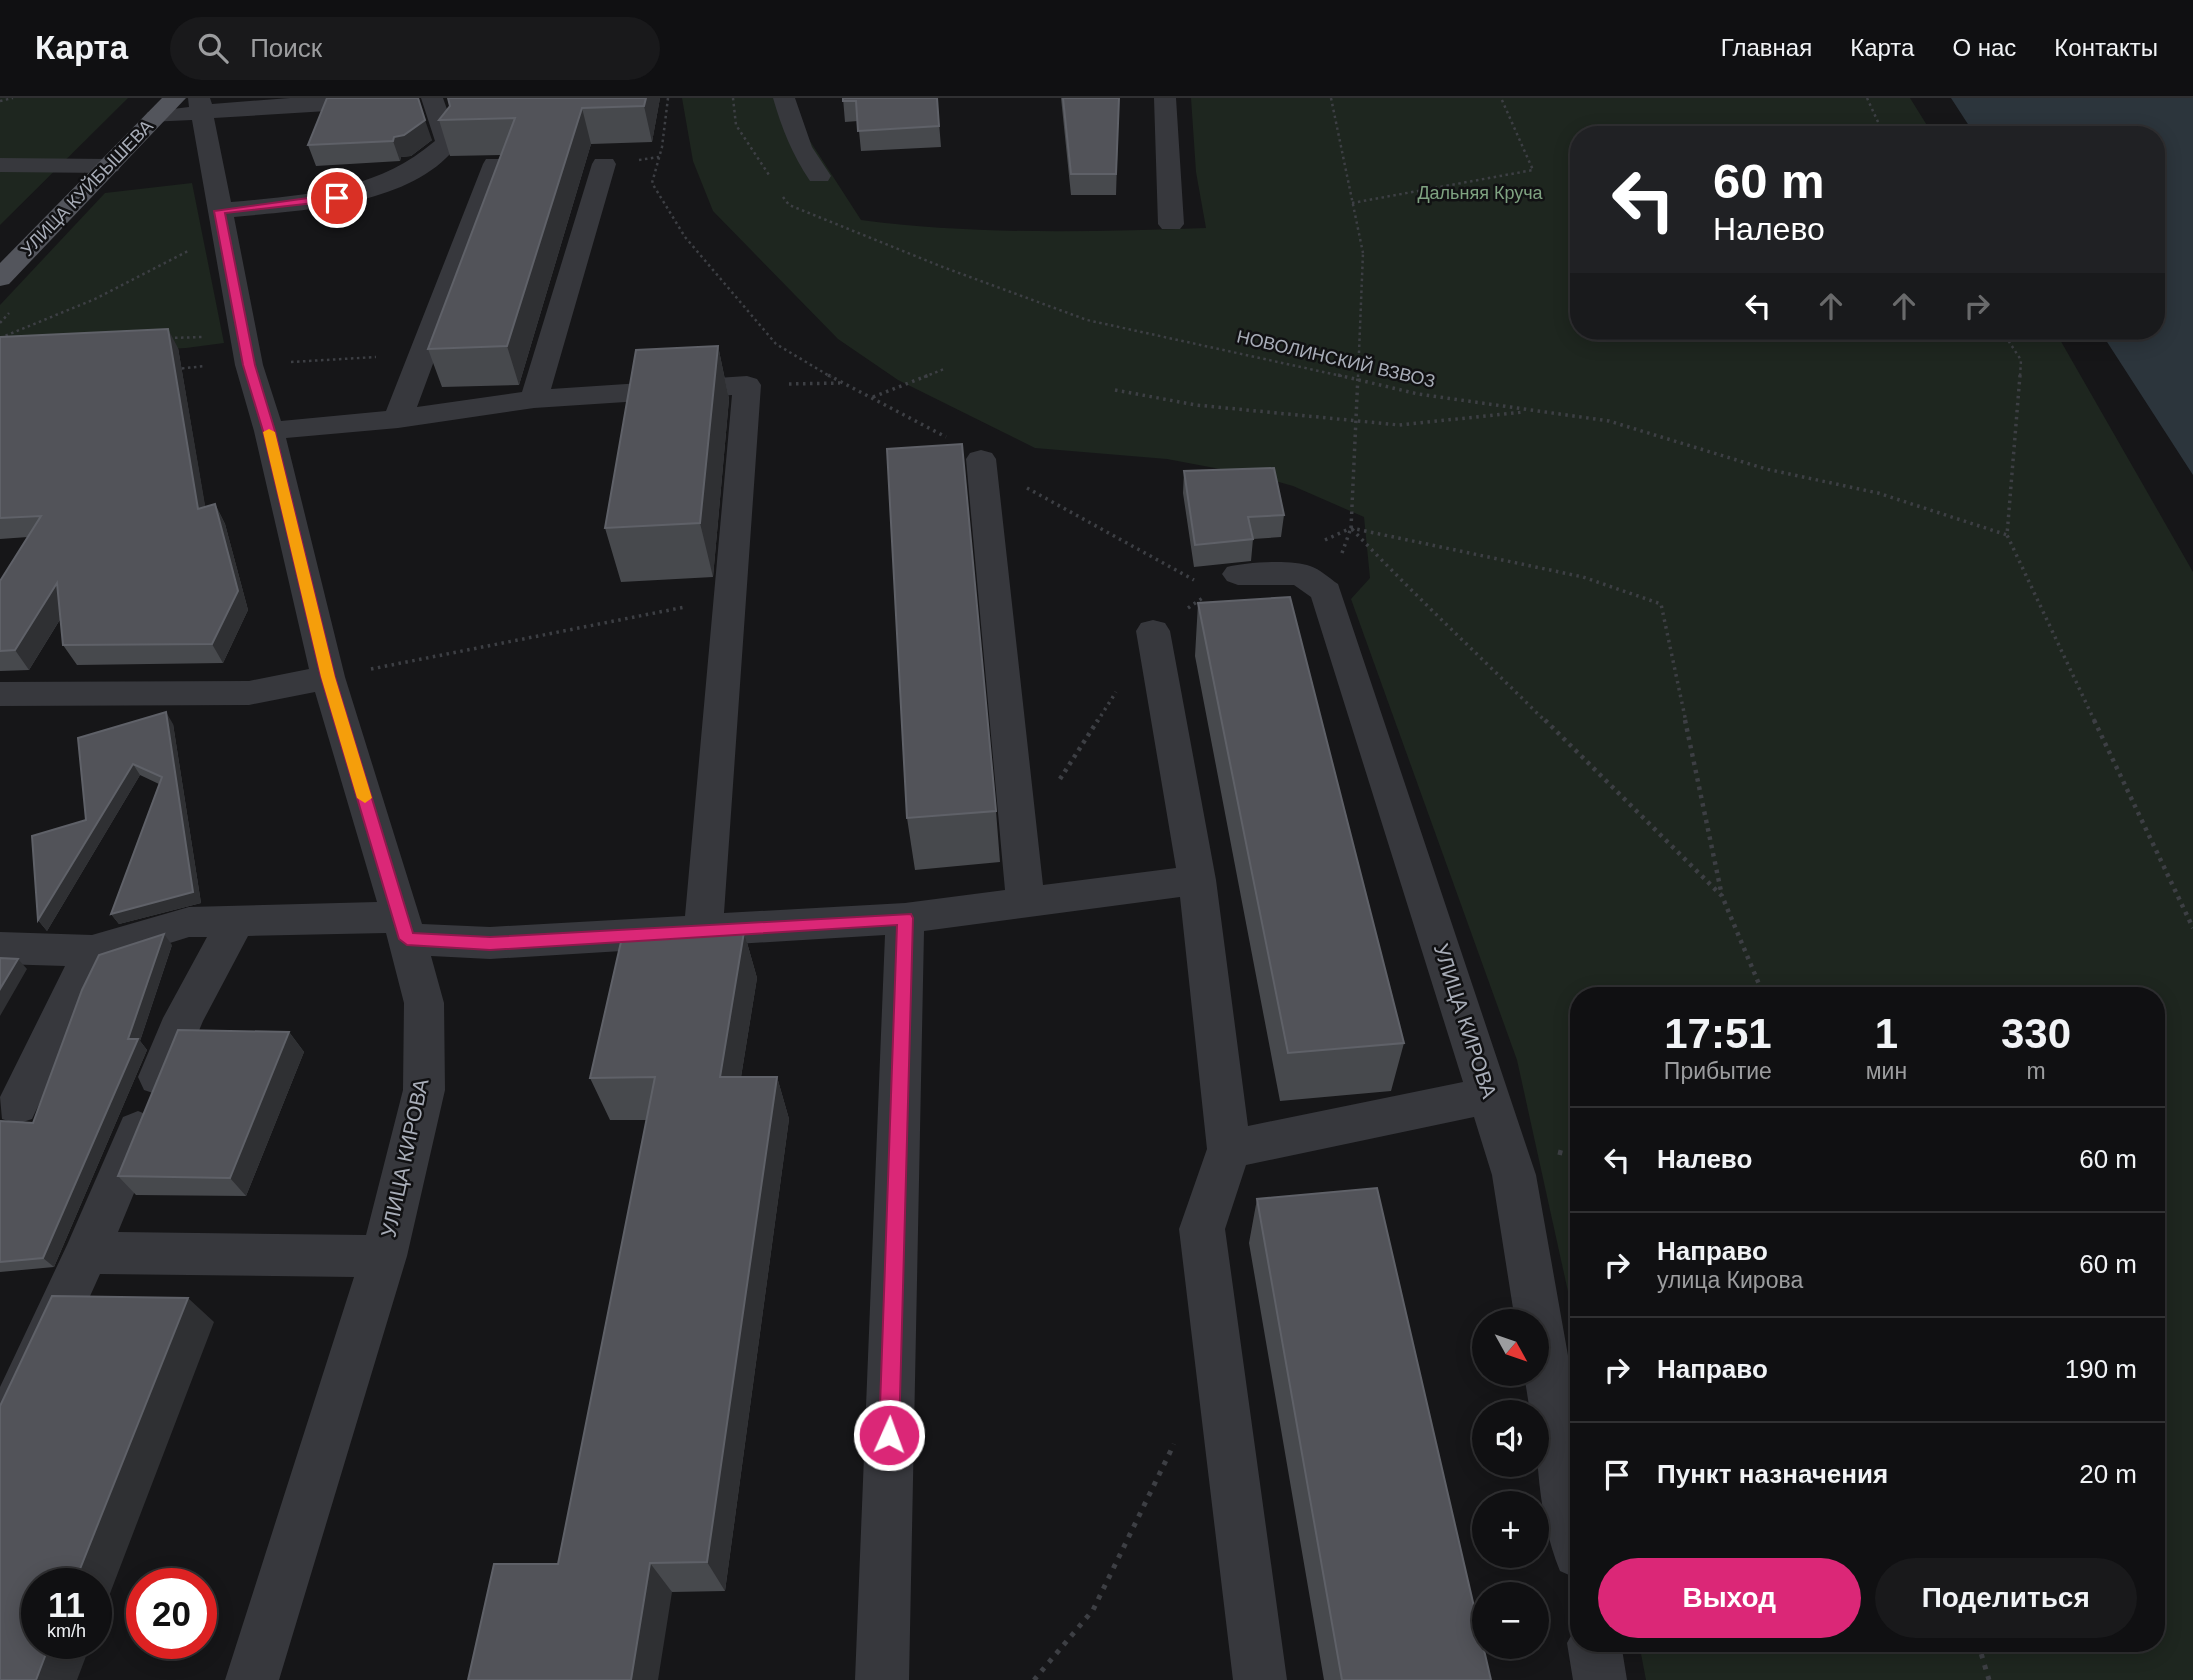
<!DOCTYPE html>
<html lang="ru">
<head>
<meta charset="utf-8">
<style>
  :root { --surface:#101012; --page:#19191b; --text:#f1f3f6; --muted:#9c9d9f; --line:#303032; --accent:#db2777 }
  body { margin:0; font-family:Arial,sans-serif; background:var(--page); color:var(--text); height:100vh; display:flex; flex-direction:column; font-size:26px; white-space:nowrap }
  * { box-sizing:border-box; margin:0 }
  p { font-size:23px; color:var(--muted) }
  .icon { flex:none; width:38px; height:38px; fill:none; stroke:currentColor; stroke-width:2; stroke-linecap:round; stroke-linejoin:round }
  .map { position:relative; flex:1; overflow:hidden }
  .panel { position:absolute; left:1570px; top:889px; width:595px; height:665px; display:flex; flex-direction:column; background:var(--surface); border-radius:28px; box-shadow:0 4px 18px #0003,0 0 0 2px var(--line) }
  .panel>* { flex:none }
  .banner { position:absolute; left:1570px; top:28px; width:595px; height:214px; border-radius:28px; box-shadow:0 4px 18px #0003,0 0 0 2px var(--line); background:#202124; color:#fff; overflow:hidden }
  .needle { width:46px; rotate:130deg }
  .buttons { position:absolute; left:1472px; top:1211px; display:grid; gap:14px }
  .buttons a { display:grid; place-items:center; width:77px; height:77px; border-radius:50%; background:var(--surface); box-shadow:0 4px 18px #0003,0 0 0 2px var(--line); font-size:35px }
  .speed { position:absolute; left:21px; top:1470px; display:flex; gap:14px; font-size:35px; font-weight:700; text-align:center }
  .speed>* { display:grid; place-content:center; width:91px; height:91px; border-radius:50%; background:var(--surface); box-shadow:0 4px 18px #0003,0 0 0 2px var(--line); line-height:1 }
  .speed small { font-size:18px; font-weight:400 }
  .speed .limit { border:10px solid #d22; background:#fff; color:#111 }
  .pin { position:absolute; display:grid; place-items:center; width:60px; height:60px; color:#fff; margin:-30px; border:4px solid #fff; border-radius:50%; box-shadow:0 2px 7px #0007 }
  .me { position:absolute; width:77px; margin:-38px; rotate:2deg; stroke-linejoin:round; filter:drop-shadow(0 0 5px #0008) }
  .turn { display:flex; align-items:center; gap:24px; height:147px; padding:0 28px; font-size:32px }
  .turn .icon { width:91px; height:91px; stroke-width:2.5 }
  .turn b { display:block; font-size:49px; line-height:60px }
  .lanes { display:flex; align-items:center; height:66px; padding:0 28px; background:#0003; justify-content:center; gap:35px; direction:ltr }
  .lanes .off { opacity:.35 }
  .eta { display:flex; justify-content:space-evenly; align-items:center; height:119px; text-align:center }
  .eta b { font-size:42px; font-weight:700; line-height:49px }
  .primary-button { display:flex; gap:14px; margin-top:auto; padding:14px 28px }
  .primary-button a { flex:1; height:80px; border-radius:42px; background:var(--accent); color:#fff; font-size:28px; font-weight:700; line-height:80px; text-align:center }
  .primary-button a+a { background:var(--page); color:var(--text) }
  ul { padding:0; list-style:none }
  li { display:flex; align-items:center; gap:21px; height:105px; padding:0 28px; border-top:2px solid var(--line) }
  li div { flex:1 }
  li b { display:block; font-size:26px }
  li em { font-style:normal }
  header { display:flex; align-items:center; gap:42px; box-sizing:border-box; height:98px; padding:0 35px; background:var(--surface); border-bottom:2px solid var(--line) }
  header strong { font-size:33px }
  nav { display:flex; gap:38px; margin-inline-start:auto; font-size:24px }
  .search { width:490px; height:63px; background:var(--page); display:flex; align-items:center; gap:18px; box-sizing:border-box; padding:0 24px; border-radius:38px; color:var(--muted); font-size:26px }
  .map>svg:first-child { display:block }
</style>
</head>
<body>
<header>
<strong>Карта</strong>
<div class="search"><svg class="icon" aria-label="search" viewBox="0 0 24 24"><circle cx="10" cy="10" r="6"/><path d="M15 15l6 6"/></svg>Поиск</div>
<nav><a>Главная</a><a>Карта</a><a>О нас</a><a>Контакты</a></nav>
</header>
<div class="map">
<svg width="2193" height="1582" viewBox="0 0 2193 1582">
  <rect width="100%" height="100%" fill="#161618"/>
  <path fill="#1e261f" d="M0,0H128L0,127Z
    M682,0H788L790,12L861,122C975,137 1091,134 1206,130L1196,74L1191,0H1910L1933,37H1578V233H2055L2193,474V1582H1646L1639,1545H2156V898H1578V1239L1517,962L1351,501L1370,480L1364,419L1293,388L1257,378L1167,361L1035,350L898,282L838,241L713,113L693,63Z
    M192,85L224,245L186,250L0,259V207L105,95Z"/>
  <path fill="#2c353c" d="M1951,0H2193V377L2100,233H2156V37H1975Z"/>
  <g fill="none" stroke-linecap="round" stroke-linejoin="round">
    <path stroke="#3d3f44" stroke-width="2.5" stroke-dasharray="2.5 3.5" stroke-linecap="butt" d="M668,0L662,49L652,85L685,139L776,246L831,279
      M733,0L736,27L769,77
      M1331,0L1363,155
      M1867,0L1884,37
      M0,3L13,0
      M639,62L659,59
      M783,99L789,107L940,168L1087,222L1346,279
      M1352,105L1533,72L1501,0
      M0,225L9,215
      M2002,233L2021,262L2020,279
      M0,240L95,201L188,153
      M169,240L202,239
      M291,264L376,259
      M176,271L205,268
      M924,279L944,271"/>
    <path stroke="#3d3f44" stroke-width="3.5" stroke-dasharray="2.5 4.5" stroke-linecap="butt" d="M828,277L946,339
      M1338,277L1418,296L1609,323L1766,371L1878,395L2007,437
      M2020,277L2007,437L2095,624
      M789,286L840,285
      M1115,292L1196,307L1399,327L1524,314
      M873,299L929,277
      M1027,390L1194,482
      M1325,442L1351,430L1583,479L1661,506L1686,624
      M1342,455L1351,430C1414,497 1481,559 1546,624
      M1188,510L1204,499
      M371,571L685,509
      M1097,624L1116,594"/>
    <path stroke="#3d3f44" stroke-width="4.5" stroke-dasharray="3.5 5" stroke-linecap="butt" d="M1545,622L1722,798L1764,898
      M1685,622L1722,798
      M2094,622L2193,830
      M1060,681L1098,622"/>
    <path stroke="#3d3f44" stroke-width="5" stroke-dasharray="4.5 7" stroke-linecap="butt" d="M1558,1054L1578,1059
      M1978,1545L1989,1582
      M1034,1582L1093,1512L1174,1346"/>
    <path fill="#37383d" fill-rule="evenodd" d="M188,0H210L212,6L290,0H385L387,3L376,10L214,20L231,104C305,97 375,94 435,43L421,0H443L459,45C415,108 303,112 234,119L263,267L281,323L386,313L483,66L486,61H504L507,66L417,309L522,294L592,66L595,61H613L616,66L551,291L747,278L757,281L761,287L724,815L905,805L1005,792L966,361L970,355L981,352L992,355L996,361L1043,787L1176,770L1136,533L1141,525L1153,522L1165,525L1170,533L1216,782L1248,1028L1463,984L1311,499L1294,487H1238L1227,483L1222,476L1227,469C1245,464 1292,461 1310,468C1320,471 1329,480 1338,486L1536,1077L1578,1314V1481L1560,1473C1540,1425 1536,1366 1536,1314H1530L1524,1276H1536V1223H1515L1492,1077L1474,1019L1246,1067L1225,1131L1287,1582H1233L1179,1131L1207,1051L1180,799L924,833L909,1582H855L885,837L490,861L431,858L444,905L445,992L407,1158L279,1582H225L354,1179L100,1176L17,1360L0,1368V1289L67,1147L123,1019L138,1013L153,1019L160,1032L118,1134L366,1137L403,992L404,905L386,835L248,838L203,923L174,992L159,997L144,992L138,979L163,920L207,839H189L106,865L32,1021L17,1026L2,1021L0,999L65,868L0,866V834L92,837L189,809L377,804L315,594L249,607L0,608V584L249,583L309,571L254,333L235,267L192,22L148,24L144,19L148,14L189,9ZM732,297L685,818L490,829L422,826L345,579L286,340L398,330L534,310Z
      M773,0H795L812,49L831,78L828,83H810C792,56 782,31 773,0Z
      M1154,0H1176L1184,126L1180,131H1162L1158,126Z
      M0,60L109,61L118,63L121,68L118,73L109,75L0,74Z
      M1578,1525V1545H1621L1627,1582H1573L1567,1545Z"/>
    <path fill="#53555c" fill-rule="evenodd" d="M162,0H186L9,186L0,188V165Z"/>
    <path stroke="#3d3f44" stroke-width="2.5" stroke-dasharray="2.5 3.5" stroke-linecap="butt" d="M1358,279L1363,155"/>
    <path stroke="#3d3f44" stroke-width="3.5" stroke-dasharray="2.5 4.5" stroke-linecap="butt" d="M1351,430L1358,277"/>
  </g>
  <path fill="#47494d" d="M327,0L432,42L411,58L401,59L400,63L316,68L308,47Z
    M448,0H660L652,44L591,46L519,287L442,289L428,251L501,57L450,58L439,22L450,8Z
    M843,0H937L941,49L861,53L858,23L845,24Z
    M1061,0H1119L1116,97H1071Z
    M0,239L178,250L205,409L215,406L225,426L248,512L223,565L77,567L63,547L61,520L29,572L0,573V483L28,439L0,441Z
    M718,248L729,301L713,479L621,484L605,430Z
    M1184,373L1284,417L1281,439L1253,441L1251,463L1194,469L1183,395Z
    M1198,505L1404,945L1391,993L1280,1003L1195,558Z
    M173,626L201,805L119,826L111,816L159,686L140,677L47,833L38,822L86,722L78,640Z
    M996,713L1000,764L915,772L907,720Z
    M744,834L757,880L741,979H777L789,1021L725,1493L672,1494L558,1466L647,1022H610L590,980Z
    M172,847L140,943L147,952L54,1169L0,1174V1023L33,1025Z
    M289,934L304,954L246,1098L136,1097L118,1078Z
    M1257,1101L1491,1582H1324L1249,1145Z"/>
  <path fill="#2f3033" d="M646,0H660L652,44L644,8Z
    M582,10L591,46L519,287L507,248Z
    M425,22L432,42L411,58L401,59L400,63L393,43L394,39Z
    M168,231L178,250L209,430L198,411Z
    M718,248L729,301L713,479L700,425Z
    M215,406L225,426L248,512L223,565L212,546Z
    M57,485L70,505L29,572L15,552Z
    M166,614L173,626L201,805L119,826L111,816L193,794Z
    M133,666L140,677L47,833L38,822Z
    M744,834L757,880L734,1022L720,979Z
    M164,836L172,847L140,943L147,952L54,1169L43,1160Z
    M18,861L27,871L0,918V891Z
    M289,934L304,954L246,1098L230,1080Z
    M777,979L789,1021L725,1493L707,1464Z
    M188,1200L214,1224L96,1532V1486H74Z
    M650,1465L672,1494L658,1582H631Z
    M50,1545H91L77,1582H36Z"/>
  <path fill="#525359" stroke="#5f6168" stroke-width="2" d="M327,0H418L425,22L404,37L394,39L393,43L308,47Z
    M448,0H646L644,8L582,10L507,248L428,251L515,20L439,22L450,8Z
    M843,0H937L939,28L858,33L856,3H843Z
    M1063,0H1119L1116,76H1071Z
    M168,231L198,411L215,406L238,493L212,546L63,547L57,485L15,552L0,553V483L41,418L0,420V239Z
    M718,248L700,425L605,430L636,252Z
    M962,346L996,713L907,720L887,351Z
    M1274,370L1284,417L1248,419L1253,441L1195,447L1184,373Z
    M1290,499L1404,945L1288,955L1198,505Z
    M166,614L193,794L111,816L162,679L133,666L38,822L32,738L86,722L78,640Z
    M744,834L720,979H777L707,1464L650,1465L631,1582H468L494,1466H558L655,979L590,980L623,835Z
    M164,836L128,941H138L43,1160L0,1164V1023L33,1025L82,892L99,857Z
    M0,860L18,861L0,891Z
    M178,932L289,934L230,1080L118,1078Z
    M1377,1090L1491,1582H1342L1257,1101Z
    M52,1198L188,1200L74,1486H37V1545H50L36,1582H0V1308Z"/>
  <path fill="#db2777" stroke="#8e194d" stroke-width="2" d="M337,96L343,100L341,102L225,115L255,267L275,333L335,579L413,835L490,839L911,816L913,820L899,1337L896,1344L889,1347L882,1344L879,1337L897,827L490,852L407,847L399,841L321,579L263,333L243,267L214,113Z"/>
  <path fill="#f59e0b" d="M269,331L275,334L335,579L372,700L365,705L357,700L321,579L263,334Z"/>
  <g text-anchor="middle" stroke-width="5" stroke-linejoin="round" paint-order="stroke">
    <g font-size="18" fill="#a8adb8" stroke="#111113">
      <text transform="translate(87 90) rotate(-46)" y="6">УЛИЦА КУЙБЫШЕВА</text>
      <text transform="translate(1336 261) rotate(13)" y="6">НОВОЛИНСКИЙ ВЗВОЗ</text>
    </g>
    <g font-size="18" fill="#7fa381" stroke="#111113">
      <text x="1480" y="101">Дальняя Круча</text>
    </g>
    <g font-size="21" fill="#a8adb8" stroke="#111113">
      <text transform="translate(1465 923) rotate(72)" y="7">УЛИЦА КИРОВА</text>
      <text transform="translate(405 1060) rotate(-78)" y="7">УЛИЦА КИРОВА</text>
    </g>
  </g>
</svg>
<div class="buttons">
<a><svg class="needle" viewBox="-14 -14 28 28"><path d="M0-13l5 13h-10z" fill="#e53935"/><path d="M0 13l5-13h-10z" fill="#9c9d9f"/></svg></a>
<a><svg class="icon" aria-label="sound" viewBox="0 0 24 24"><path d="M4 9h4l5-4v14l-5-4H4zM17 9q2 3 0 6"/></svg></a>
<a>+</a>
<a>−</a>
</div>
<div class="speed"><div>11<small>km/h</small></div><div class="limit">20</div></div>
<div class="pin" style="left:337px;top:100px;background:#d93025"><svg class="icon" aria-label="arrive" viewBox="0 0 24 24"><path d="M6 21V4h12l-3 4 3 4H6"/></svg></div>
<svg class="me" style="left:889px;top:1337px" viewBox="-20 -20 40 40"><circle r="17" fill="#db2777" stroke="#fff" stroke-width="3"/><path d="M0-11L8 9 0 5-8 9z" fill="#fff"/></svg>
<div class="banner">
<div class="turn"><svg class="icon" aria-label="left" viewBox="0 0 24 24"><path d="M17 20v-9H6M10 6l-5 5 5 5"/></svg><div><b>60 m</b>Налево</div></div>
<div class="lanes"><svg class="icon" aria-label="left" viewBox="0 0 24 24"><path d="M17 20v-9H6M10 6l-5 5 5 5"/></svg><svg class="icon off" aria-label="ahead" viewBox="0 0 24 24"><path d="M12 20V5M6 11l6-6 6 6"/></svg><svg class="icon off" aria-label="ahead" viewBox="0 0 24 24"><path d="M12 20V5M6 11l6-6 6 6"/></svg><svg class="icon off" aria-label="right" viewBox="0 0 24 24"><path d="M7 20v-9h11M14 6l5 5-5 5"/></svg></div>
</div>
<section class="panel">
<div class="eta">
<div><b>17:51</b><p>Прибытие</p></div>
<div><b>1</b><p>мин</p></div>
<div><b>330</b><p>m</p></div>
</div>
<ul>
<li><svg class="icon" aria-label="left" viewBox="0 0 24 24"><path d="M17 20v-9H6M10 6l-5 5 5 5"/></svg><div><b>Налево</b></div><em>60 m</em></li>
<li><svg class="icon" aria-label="right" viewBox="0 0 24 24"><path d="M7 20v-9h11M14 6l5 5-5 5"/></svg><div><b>Направо</b><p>улица Кирова</p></div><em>60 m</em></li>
<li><svg class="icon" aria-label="right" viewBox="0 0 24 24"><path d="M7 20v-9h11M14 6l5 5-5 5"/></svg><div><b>Направо</b></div><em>190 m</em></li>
<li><svg class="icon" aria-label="arrive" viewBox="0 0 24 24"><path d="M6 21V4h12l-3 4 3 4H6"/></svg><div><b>Пункт назначения</b></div><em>20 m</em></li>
</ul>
<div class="primary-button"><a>Выход</a><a>Поделиться</a></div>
</section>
</div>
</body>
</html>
